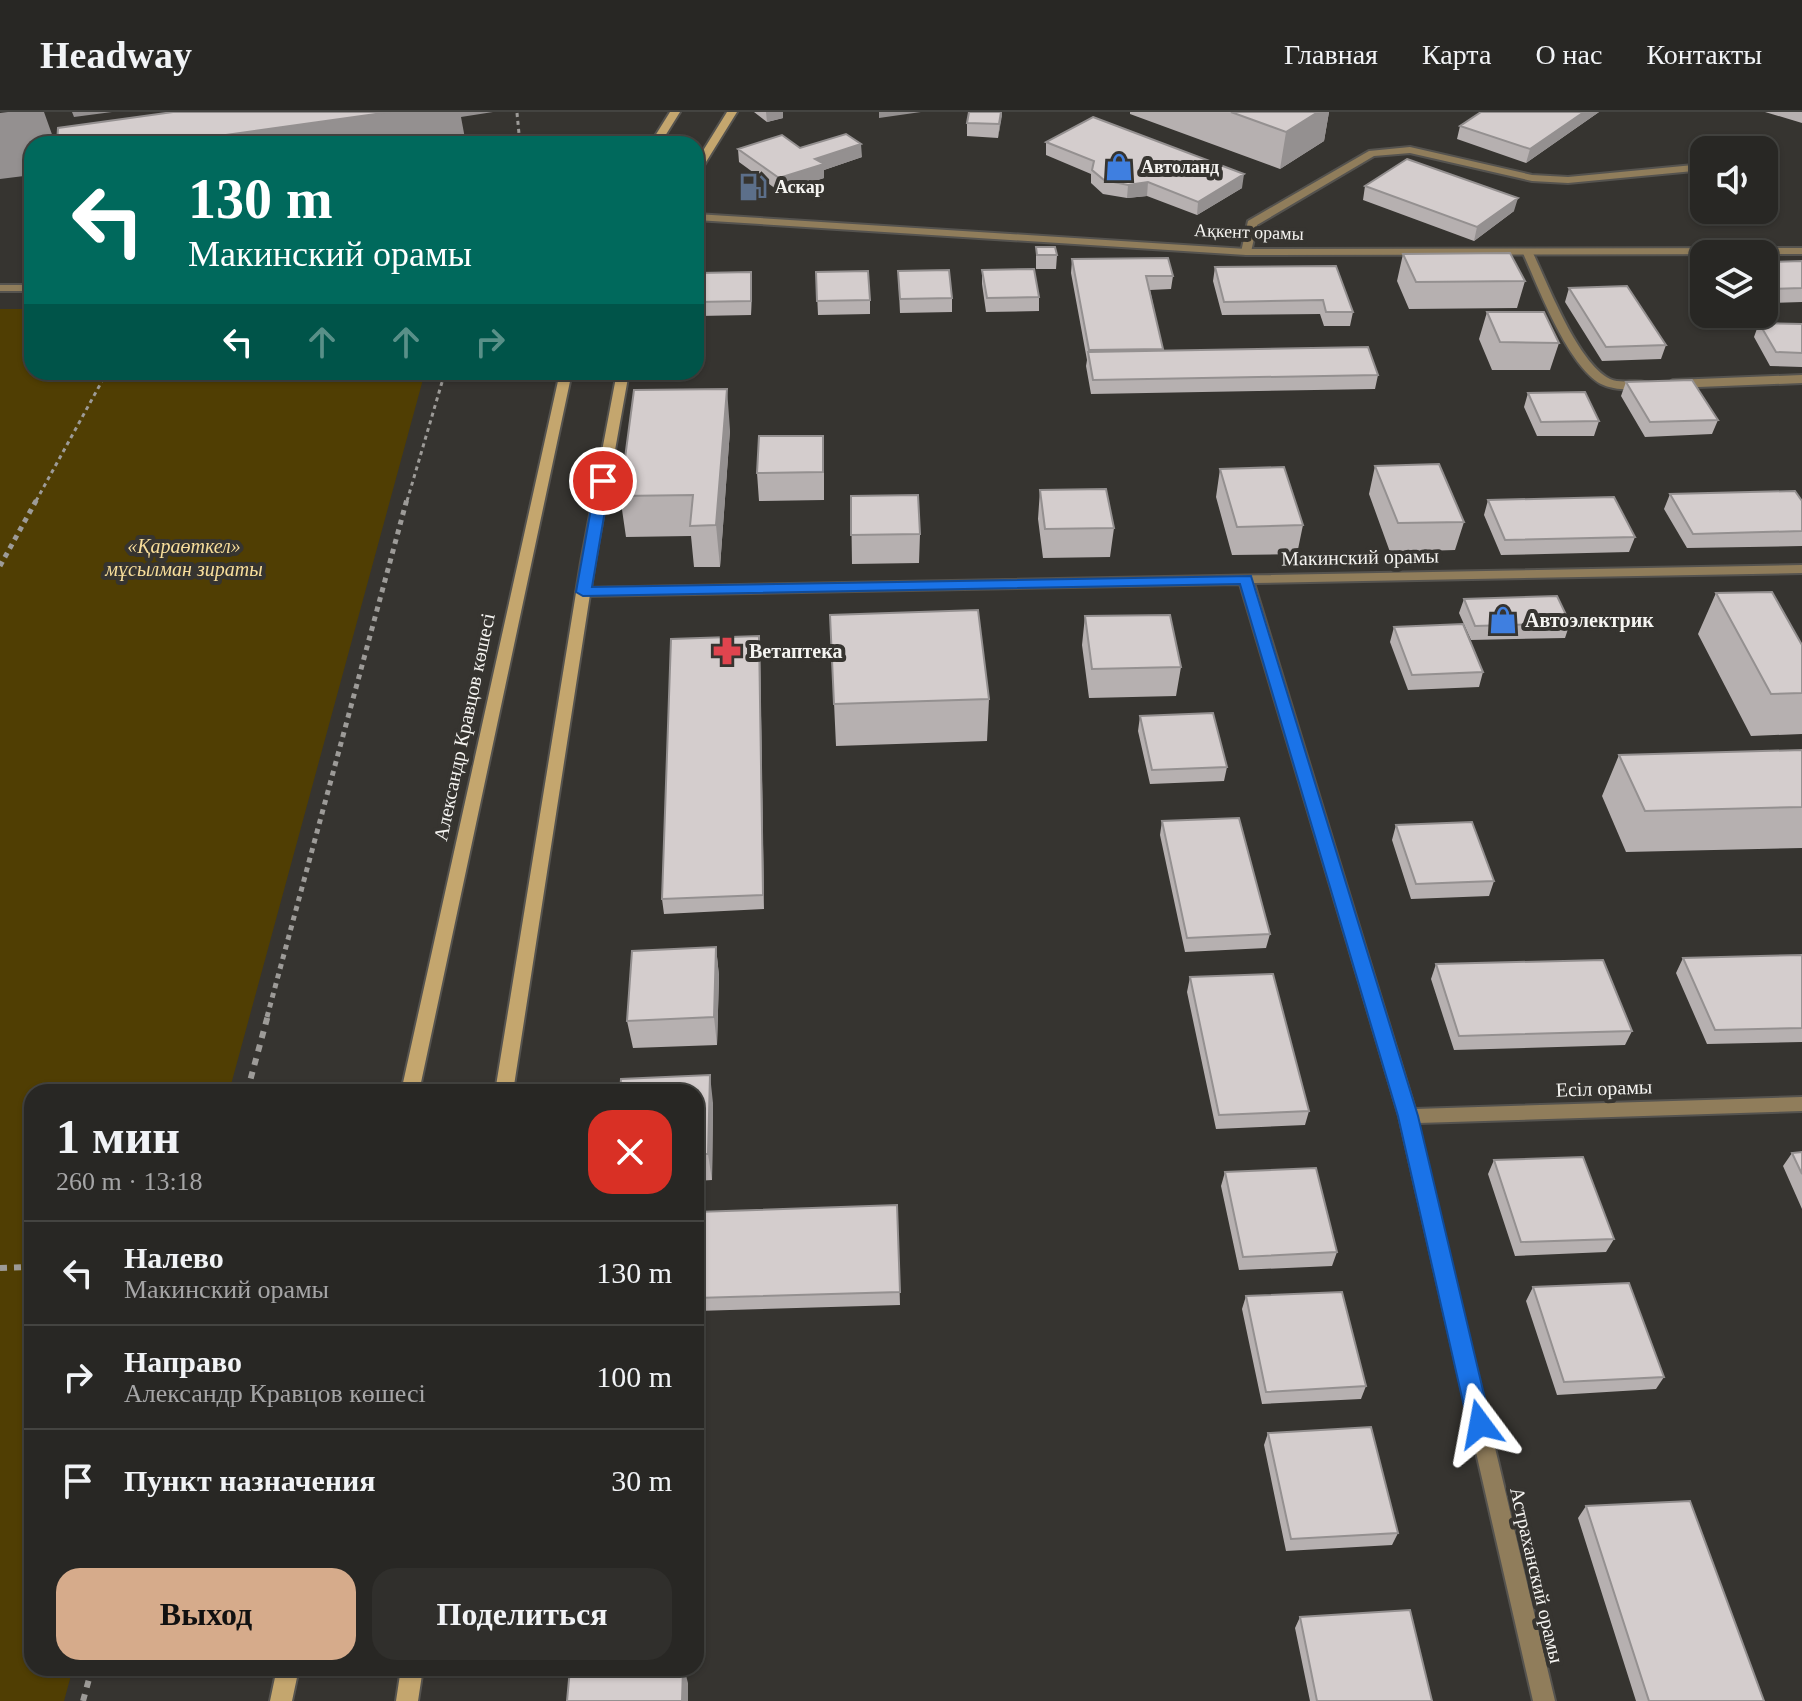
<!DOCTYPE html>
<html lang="ru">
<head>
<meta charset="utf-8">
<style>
  :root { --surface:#282724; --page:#302f2c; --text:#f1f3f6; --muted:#a5a5a6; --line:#444441; --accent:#d6ab8b }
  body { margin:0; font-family:"Times New Roman",serif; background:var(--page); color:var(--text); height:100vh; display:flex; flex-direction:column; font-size:30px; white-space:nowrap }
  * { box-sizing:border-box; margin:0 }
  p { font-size:26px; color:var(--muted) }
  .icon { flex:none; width:44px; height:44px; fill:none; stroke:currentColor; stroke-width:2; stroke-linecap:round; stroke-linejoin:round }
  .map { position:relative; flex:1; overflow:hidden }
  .sheet { position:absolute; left:24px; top:972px; width:680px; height:592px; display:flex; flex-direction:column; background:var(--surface); border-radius:24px; box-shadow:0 2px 6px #0004,0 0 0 2px var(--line) }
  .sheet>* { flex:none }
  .top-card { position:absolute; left:24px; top:24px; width:680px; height:244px; border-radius:24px; box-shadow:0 2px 6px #0004,0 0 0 2px var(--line); background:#00695c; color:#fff; overflow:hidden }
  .buttons { position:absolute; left:1690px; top:24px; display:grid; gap:16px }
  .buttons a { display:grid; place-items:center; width:88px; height:88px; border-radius:16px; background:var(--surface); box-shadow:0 2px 6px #0004,0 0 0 2px var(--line); font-size:40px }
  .pin { position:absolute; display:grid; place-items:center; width:68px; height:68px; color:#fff; margin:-34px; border:4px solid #fff; border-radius:50%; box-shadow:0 2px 8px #0007 }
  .me { position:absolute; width:88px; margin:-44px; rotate:347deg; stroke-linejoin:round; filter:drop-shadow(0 0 6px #0008) }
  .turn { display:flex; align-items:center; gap:28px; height:168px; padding:0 32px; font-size:36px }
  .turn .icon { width:104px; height:104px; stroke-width:2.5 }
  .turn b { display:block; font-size:56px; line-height:68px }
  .lanes { display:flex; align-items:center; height:76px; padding:0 32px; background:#0003; justify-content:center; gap:40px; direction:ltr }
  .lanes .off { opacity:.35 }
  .round { display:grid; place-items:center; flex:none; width:84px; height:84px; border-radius:24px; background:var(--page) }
  .summary { display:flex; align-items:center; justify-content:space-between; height:136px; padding:0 32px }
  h1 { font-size:48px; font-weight:700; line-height:60px }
  .action { display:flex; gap:16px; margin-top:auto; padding:16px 32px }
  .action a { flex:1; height:92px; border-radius:24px; background:var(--accent); color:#111; font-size:32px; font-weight:700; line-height:92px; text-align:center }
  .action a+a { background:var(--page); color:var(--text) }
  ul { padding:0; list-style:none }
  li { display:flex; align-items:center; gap:24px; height:104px; padding:0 32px; border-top:2px solid var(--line) }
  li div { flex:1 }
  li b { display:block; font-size:30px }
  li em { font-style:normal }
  header { display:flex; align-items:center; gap:48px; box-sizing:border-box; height:112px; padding:0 40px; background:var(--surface); border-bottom:2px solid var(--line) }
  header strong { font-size:38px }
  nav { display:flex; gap:44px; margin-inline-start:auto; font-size:28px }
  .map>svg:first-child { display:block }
</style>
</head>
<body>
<header>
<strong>Headway</strong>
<nav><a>Главная</a><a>Карта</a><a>О нас</a><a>Контакты</a></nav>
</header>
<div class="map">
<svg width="1802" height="1589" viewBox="0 0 1802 1589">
  <rect width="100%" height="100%" fill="#363430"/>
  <path fill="#503e03" d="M0,197H32V260H425L229,980H32V1556H73L64,1589H0Z"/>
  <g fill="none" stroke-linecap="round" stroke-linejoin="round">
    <defs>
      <path id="service" d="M1410,35L1532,63L1568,65L1704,52V58L1568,71L1532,69L1410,41L1374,44L1257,113L1251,140L1246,143L1241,140L1248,109L1369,39Z
        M1764,46L1771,45L1776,48L1764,52Z
        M1523,137L1532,139C1548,172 1577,250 1610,267C1623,273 1640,265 1652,273L1650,275C1635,278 1615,279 1601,272C1567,253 1538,174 1522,139Z
        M1802,263V271L1673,276L1667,272L1673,268Z"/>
      <path id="minor" d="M696,102L1246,137L1802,136V142L1246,143L696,108Z
        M0,173H32V179H0Z
        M1802,453V461L1254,471L1415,997L1802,985V999L1418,1011L1555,1589H1533L1399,1004L1240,472L583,484L576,480L583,476Z"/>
      <path id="secondary" d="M670,0H680L660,32H650Z
        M727,0H737L701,58L696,61V50Z
        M560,260H572L419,980H401Z
        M617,260H629L595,450L513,980H495L581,450Z
        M277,1556H299L292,1589H270Z
        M401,1556H423L418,1589H396Z"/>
    </defs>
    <use href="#service" stroke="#55534f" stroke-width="4"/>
    <use href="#minor" stroke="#55534f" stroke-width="4"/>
    <use href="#secondary" stroke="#55534f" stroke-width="4"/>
    <path stroke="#9d9b98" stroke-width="3" stroke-dasharray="4 4" stroke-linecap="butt" d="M517,1L520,32
      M36,389L107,260
      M407,389L445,260"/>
    <path stroke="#9d9b98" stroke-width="5" stroke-dasharray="5 5" stroke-linecap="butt" d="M0,454L37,387
      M267,905L407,387"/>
    <path stroke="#9d9b98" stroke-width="6" stroke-dasharray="7 7" stroke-linecap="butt" d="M247,980L268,903
      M0,1156L32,1155
      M83,1589L92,1556"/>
    <use href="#service" fill="#907d5b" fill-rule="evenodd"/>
    <use href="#minor" fill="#907d5b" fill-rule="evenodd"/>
    <use href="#secondary" fill="#c4a66e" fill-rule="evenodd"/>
  </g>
  <path fill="#b6b0b0" d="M754,0H783V6L767,10Z
    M969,0H1002L998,26L967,24V11Z
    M1130,0H1329L1324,29L1280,57L1130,2Z
    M1599,0L1526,51L1457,27L1460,14Z
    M1765,0H1802V11Z
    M1046,30L1242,76L1197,103L1147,84L1127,86L1103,82L1091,71V62L1046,43Z
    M800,36L862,45L824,58V66L780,80L739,50L738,37Z
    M1365,74L1514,99L1474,129L1363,88Z
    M1036,135L1057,143L1056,157H1036Z
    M1403,142L1525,169L1517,196L1409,197L1397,169Z
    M1072,147L1173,164L1171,177L1150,178L1163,239L1378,263L1375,277L1091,282L1086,254L1087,248L1071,161Z
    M1802,149V190L1764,191V150Z
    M1336,154L1353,200L1350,214H1324L1320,202L1222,203L1213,169L1215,155Z
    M982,158L1039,185V199L986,200L982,172Z
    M898,159L952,186V200L900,201Z
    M816,160L870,188V202L818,203Z
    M752,174L751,203L699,204L697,190Z
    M1569,176L1666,233L1661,247L1602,249L1565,190Z
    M1487,200L1559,231L1550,258H1492L1479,227Z
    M1759,211L1802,212V255L1770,254L1754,225Z
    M1626,270L1718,308L1712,322L1645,325L1621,284Z
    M1528,281L1599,309L1594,324H1537L1524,295Z
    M730,318L720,455H694L691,424L626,425L620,384Z
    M824,352V388L759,389L757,361Z
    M1375,354L1464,410L1455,438L1390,440L1369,382Z
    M1220,357L1303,413L1297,442L1232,443L1216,385Z
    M1040,378L1114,416L1110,445L1043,446L1038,407Z
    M1670,382L1802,389V434L1687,436L1664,397Z
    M851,384L920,422L919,451L852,452Z
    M1488,388L1635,425L1629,440L1501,443L1484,403Z
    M1716,481L1802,581V622L1751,624L1698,522Z
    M1464,487L1570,511L1565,526L1471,528L1459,501Z
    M830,503L989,587L987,629L836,634Z
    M1085,504L1181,555L1176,584L1089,586L1082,533Z
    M1394,515L1483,560L1479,575L1408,578L1390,530Z
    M760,538L764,797L664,802L662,787Z
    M1140,604L1227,655L1224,669L1150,672L1138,619Z
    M1802,638V736L1626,740L1602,684L1619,643Z
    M1162,709L1270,822L1266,836L1185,840L1160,723Z
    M1396,713L1494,769L1489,784L1411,787L1392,728Z
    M716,835L719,864L717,933L633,936L627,909Z
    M1802,843V930L1707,932L1676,861L1683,846Z
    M1436,852L1632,919L1625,933L1454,938L1431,867Z
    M1190,865L1309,999L1305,1013L1216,1017L1187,880Z
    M696,980L713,991L712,1068L696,1069Z
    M1802,1040V1097L1783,1054L1792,1041Z
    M1494,1048L1614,1127L1606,1140L1515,1144L1488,1062Z
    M1225,1060L1337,1140L1332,1154L1239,1158L1221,1074Z
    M897,1093L900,1193L696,1199V1100Z
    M1533,1175L1664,1265L1656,1277L1557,1283L1526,1189Z
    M1246,1184L1366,1274L1361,1287L1262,1292L1242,1197Z
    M696,1203L702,1228L700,1325H696Z
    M1268,1321L1398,1421L1392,1433L1286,1439L1264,1333Z
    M1586,1394L1764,1589H1636L1578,1406Z
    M1300,1505L1432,1589H1310L1295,1516Z"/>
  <path fill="#949090" d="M8,0H44L54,28V32H32V63L0,67V1Z
    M72,0H112L74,5Z
    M390,0H493L461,5L466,32H162Z
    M766,0H783V6L767,10Z
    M879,0H921L879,6Z
    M1001,0H1002V4L998,26Z
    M1318,0H1329L1324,29L1280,57L1286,20Z
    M1584,0H1599L1526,51L1530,37Z
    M861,32L862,45L824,58V66L780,80L779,66L815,47Z
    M1244,62L1242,76L1197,103L1198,90Z
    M1148,70L1147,84L1127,86L1128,73Z
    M1518,86L1514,99L1474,129L1477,115Z
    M751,160L752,174L751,203Z
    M727,277L730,318L720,455L716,413Z
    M759,524L760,538L764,797L763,783Z
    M716,835L719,864L717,933L714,905Z
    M710,963L713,991L712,1068L708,1042Z
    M697,1203L702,1228L700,1325L696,1305Z
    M683,1556H684L688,1571V1589H682Z"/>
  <path fill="#d4cdcd" stroke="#949090" stroke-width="2" d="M173,0H390L162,32H57L58,16Z
    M969,0H1001L999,12L967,11Z
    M1231,0H1318L1286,20Z
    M1481,0H1584L1530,37L1460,14Z
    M1093,5L1244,62L1198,90L1148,70L1128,73L1104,68L1092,58L1094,49L1046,30Z
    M846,22L861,32L815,47L824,52L779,66L738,37L782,23L800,36Z
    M1407,47L1518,86L1477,115L1365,74Z
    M1036,135H1055L1057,143H1037Z
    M1510,141L1525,169L1416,170L1403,142Z
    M1168,146L1173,164H1146L1163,237L1089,238L1072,147Z
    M1802,149V176L1764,177V150Z
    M1336,154L1353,200H1326L1323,188L1224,190L1215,155Z
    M1034,157L1039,185L987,186L982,158Z
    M949,158L952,186L900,187L898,159Z
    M868,159L870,188L817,189L816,160Z
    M751,160V189L697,190L699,161Z
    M1627,174L1666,233L1606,235L1569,176Z
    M1487,200H1544L1559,231L1500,230Z
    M1759,211L1802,212V241L1776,240Z
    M1368,235L1378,263L1093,268L1088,240Z
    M1692,268L1718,308L1650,310L1626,270Z
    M727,277L716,413L690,414L693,383L620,384L634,278Z
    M1585,280L1599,309L1541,310L1528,281Z
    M759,324H823V360L757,361Z
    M1439,352L1464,410L1398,411L1375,354Z
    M1284,355L1303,413L1237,415L1220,357Z
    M1106,377L1114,416L1045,417L1040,378Z
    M1795,379L1802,389V419L1693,422L1670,382Z
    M918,383L920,422L851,423V384Z
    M1614,385L1635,425L1505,428L1488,388Z
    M1772,480L1802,533V581L1771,582L1716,481Z
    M1557,484L1570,511L1475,514L1464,487Z
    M978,498L989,587L834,592L830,503Z
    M1170,503L1181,555L1092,557L1085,504Z
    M1463,512L1483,560L1412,563L1394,515Z
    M759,524L763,783L662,787L671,527Z
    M1213,601L1227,655L1152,658L1140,604Z
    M1802,638V695L1645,699L1619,643Z
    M1239,706L1270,822L1187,826L1162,709Z
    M1472,710L1494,769L1416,772L1396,713Z
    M716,835L714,905L627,909L632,839Z
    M1802,843V916L1715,918L1683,846Z
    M1603,848L1632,919L1459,924L1436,852Z
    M1273,862L1309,999L1219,1003L1190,865Z
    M710,963L708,1042H696V980H620L621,967Z
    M1802,1040V1062L1792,1041Z
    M1583,1045L1614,1127L1521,1130L1494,1048Z
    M1316,1056L1337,1140L1243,1145L1225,1060Z
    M897,1093L900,1180L696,1186V1100Z
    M1629,1171L1664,1265L1564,1270L1533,1175Z
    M1342,1180L1366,1274L1266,1280L1246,1184Z
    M696,1203H697L696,1261Z
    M1371,1315L1398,1421L1291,1427L1268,1321Z
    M1690,1389L1764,1589H1649L1586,1394Z
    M1410,1498L1432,1589H1317L1300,1505Z
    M583,1556H683L682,1589H567L570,1557Z"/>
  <path fill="#1a73e8" stroke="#114b97" stroke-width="2" d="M603,364L610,369L592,475L1251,464L1418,1004L1491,1312L1488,1320L1480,1323L1471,1320L1468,1312L1398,1004L1240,472L583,484L576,480L596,369Z"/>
  <defs>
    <symbol id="shop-bare" viewBox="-9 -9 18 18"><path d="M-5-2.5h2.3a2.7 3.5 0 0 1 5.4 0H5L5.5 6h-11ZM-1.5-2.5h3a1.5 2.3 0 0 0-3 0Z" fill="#3f7fe0" stroke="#363430" stroke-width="2.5" paint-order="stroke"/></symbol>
    <symbol id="fuel-bare" viewBox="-9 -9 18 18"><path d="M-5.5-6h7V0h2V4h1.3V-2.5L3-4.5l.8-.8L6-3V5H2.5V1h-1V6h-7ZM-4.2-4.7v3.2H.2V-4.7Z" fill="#5c6f8a" stroke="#363430" stroke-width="2.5" paint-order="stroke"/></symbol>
    <symbol id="pharmacy-bare" viewBox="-9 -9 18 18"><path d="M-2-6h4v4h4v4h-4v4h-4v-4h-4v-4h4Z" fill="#e0444e" stroke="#363430" stroke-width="2.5" paint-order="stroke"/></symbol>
  </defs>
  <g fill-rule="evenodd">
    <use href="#shop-bare" x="1099" y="35" width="40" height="40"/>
    <use href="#fuel-bare" x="733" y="55" width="40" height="40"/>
    <use href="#shop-bare" x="1483" y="488" width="40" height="40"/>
    <use href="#pharmacy-bare" x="707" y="519" width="40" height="40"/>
  </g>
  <g text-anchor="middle" stroke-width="8" stroke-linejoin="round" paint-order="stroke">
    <g font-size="18" font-weight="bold" fill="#f5f4f1" stroke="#363430" text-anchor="start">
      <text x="1141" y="61">Автоланд</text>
      <text x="775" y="81">Аскар</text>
    </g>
    <g font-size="18" fill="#f5f4f1" stroke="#363430">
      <text transform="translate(1249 120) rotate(2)" y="6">Ақкент орамы</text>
    </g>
    <g font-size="20" font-style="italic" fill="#f8de9b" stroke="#363430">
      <text x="184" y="441">«Қараөткел»<tspan x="184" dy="23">мұсылман зираты</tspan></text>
    </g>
    <g font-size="20" fill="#f5f4f1" stroke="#363430">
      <text transform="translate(1360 445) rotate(-1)" y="7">Макинский орамы</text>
      <text transform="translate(464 615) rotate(-78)" y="7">Александр Кравцов көшесі</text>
      <text transform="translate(1604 976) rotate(-2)" y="7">Есіл орамы</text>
      <text transform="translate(1537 1463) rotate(77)" y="7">Астраханский орамы</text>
    </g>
    <g font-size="20" font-weight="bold" fill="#f5f4f1" stroke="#363430" text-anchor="start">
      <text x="1525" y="515">Автоэлектрик</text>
      <text x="749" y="546">Ветаптека</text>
    </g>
  </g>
</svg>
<div class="buttons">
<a><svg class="icon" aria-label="sound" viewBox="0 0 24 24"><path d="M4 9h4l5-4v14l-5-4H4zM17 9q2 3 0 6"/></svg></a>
<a><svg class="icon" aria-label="layers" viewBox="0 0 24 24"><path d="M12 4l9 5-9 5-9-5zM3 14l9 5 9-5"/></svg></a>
</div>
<div class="pin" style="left:603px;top:369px;background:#d93025"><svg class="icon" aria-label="arrive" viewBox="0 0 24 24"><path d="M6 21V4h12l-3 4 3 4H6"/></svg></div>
<svg class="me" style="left:1480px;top:1312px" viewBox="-20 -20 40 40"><path d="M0-17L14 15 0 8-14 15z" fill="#1a73e8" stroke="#fff" stroke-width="4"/></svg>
<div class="top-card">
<div class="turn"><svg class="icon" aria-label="left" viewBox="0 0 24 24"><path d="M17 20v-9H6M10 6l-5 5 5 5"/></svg><div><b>130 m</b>Макинский орамы</div></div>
<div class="lanes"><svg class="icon" aria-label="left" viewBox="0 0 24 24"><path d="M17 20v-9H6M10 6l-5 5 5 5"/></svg><svg class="icon off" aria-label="ahead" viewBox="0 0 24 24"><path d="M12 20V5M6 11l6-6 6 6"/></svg><svg class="icon off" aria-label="ahead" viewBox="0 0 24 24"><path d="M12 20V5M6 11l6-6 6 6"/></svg><svg class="icon off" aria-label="right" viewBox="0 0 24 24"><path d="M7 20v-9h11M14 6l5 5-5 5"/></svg></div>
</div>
<section class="sheet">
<div class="summary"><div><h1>1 мин</h1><p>260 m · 13:18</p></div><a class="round" style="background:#d93025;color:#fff"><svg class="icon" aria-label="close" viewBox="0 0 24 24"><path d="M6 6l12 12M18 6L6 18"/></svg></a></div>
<ul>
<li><svg class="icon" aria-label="left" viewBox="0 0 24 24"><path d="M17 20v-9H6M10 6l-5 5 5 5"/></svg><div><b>Налево</b><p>Макинский орамы</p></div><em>130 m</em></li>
<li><svg class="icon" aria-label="right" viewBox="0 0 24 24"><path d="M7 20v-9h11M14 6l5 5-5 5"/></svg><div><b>Направо</b><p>Александр Кравцов көшесі</p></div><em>100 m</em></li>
<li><svg class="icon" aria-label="arrive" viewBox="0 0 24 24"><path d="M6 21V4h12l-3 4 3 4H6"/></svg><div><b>Пункт назначения</b></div><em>30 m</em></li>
</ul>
<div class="action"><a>Выход</a><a>Поделиться</a></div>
</section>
</div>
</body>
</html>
